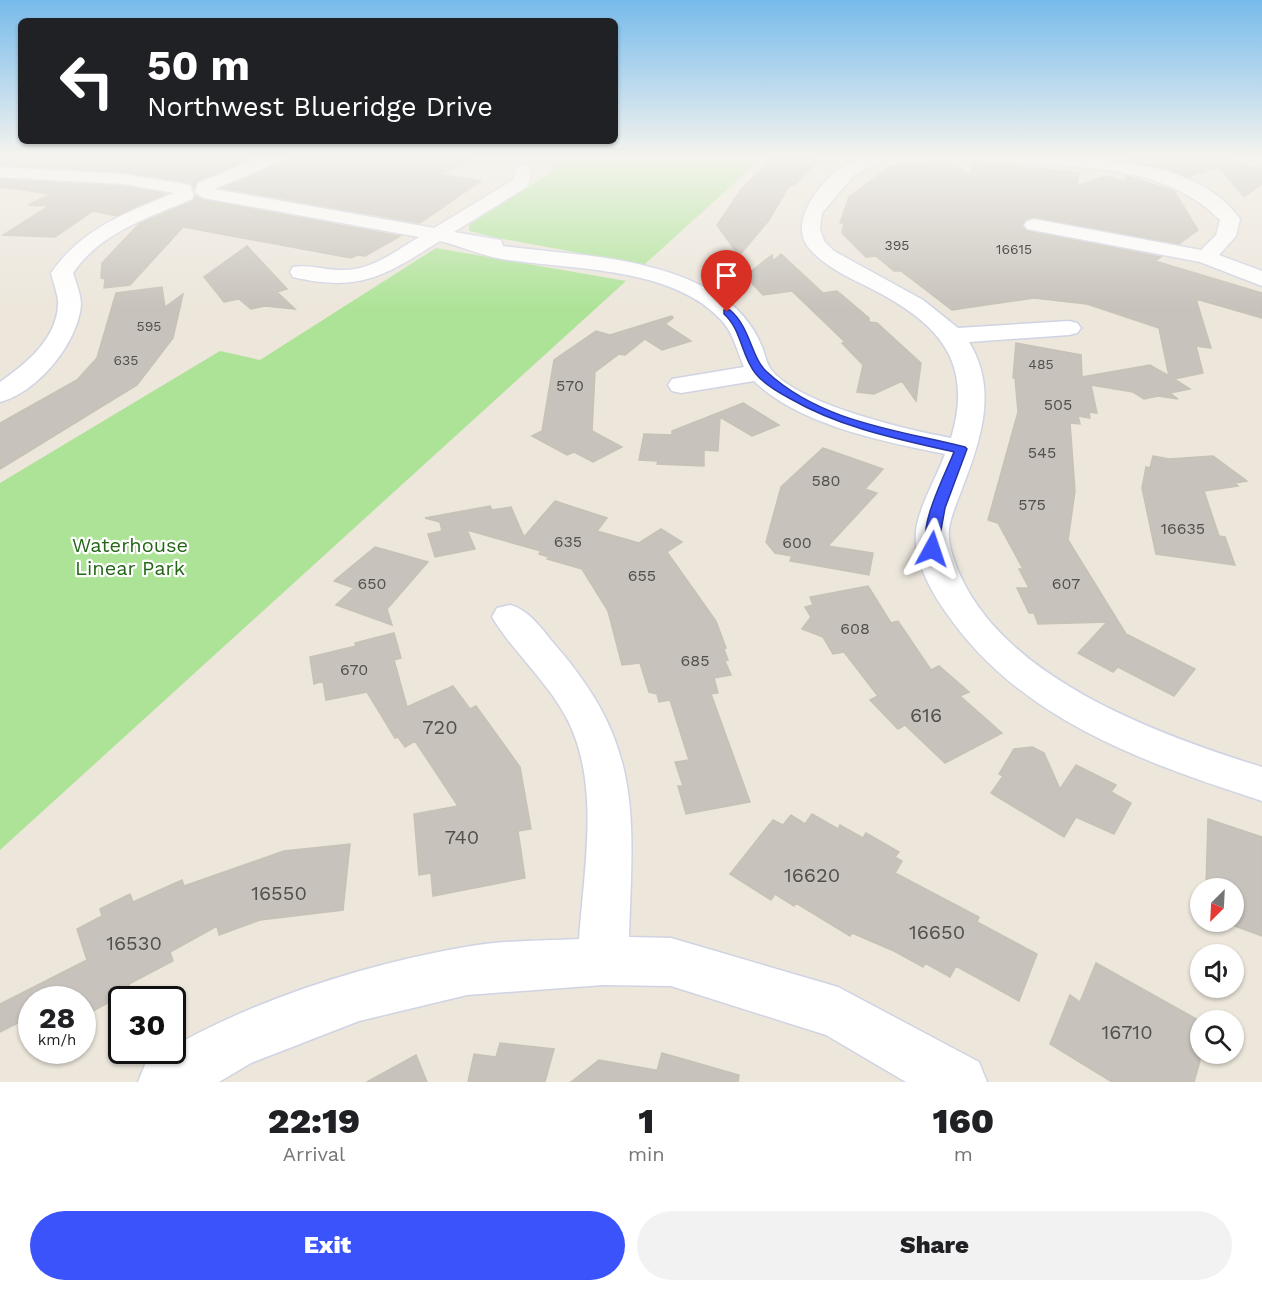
<!DOCTYPE html>
<html lang="en">
<head>
<meta charset="utf-8">
<style>
  :root { --surface:#fff; --page:#f2f2f2; --text:#202124; --muted:#757577; --accent:#3a53fa }
  body { margin:0; font-family:"Work Sans",sans-serif; background:var(--page); color:var(--text); height:100vh; display:flex; flex-direction:column; font-size:22px; white-space:nowrap }
  * { box-sizing:border-box; margin:0 }
  p { font-size:20px; color:var(--muted) }
  .icon { flex:none; width:33px; height:33px; fill:none; stroke:currentColor; stroke-width:2; stroke-linecap:round; stroke-linejoin:round }
  .map { position:relative; height:1082px; overflow:hidden }
  .panel { display:flex; flex-direction:column; background:var(--surface); flex:1 }
  .panel>* { flex:none }
  .hud { position:absolute; left:18px; top:18px; width:600px; height:126px; border-radius:9px; box-shadow:0 2px 4px #0004; background:#202124; color:#fff; overflow:hidden }
  .needle { width:39px; rotate:204deg }
  .buttons { position:absolute; left:1190px; top:878px; display:grid; gap:12px }
  .buttons a { display:grid; place-items:center; width:54px; height:54px; border-radius:50%; background:var(--surface); box-shadow:0 2px 4px #0004; font-size:30px }
  .speed { position:absolute; left:18px; top:986px; display:flex; gap:12px; font-size:30px; font-weight:700; text-align:center }
  .speed>* { display:grid; place-content:center; width:78px; height:78px; border-radius:50%; background:var(--surface); box-shadow:0 2px 4px #0004; line-height:1 }
  .speed small { font-size:15px; font-weight:400 }
  .speed .limit { border:3px solid #111; border-radius:9px; background:#fff; color:#111 }
  .pin { position:absolute; display:grid; place-items:center; width:51px; height:51px; color:#fff; margin:-62px -26px; border-radius:50% 50% 50% 0; rotate:-45deg; box-shadow:0 0 6px #0007 }
  .pin .icon { rotate:45deg }
  .me { position:absolute; width:66px; margin:-33px; rotate:5deg; stroke-linejoin:round; filter:drop-shadow(0 0 4px #0008) }
  .turn { display:flex; align-items:center; gap:21px; height:126px; padding:0 30px; font-size:27px }
  .turn .icon { width:78px; height:78px; stroke-width:2.5 }
  .turn b { display:block; font-size:42px; line-height:51px }
  .eta { display:flex; justify-content:space-evenly; align-items:center; height:102px; text-align:center }
  .eta b { font-size:36px; font-weight:800; line-height:42px }
  .cta { display:flex; gap:12px; margin-top:auto; padding:12px 30px }
  .cta a { flex:1; height:69px; border-radius:36px; background:var(--accent); color:#fff; font-size:24px; font-weight:800; line-height:69px; text-align:center }
  .cta a+a { background:var(--page); color:var(--text) }
  .map>svg:first-child { display:block }
</style>
</head>
<body>
<div class="map">
<svg width="1262" height="1082" viewBox="0 0 1262 1082">
  <rect width="100%" height="100%" fill="#ece6db"/>
  <path fill="#ade397" d="M541,157H763L644,265L498,238L469,231V225L554,170L553,164L539,158Z
    M436,248L626,281L0,850V483L220,351L260,360Z"/>
  <path fill="#c7c2bb" stroke="#c7c2b5" stroke-width="1.5" d="M0,157H255L197,181L194,189L190,183L124,172L0,165Z
    M285,157H479L440,174L481,181L420,223L222,188L282,163Z
    M773,157H822L794,186H789L769,220L739,256L717,225L742,188Z
    M1128,157H1235L1236,162L1231,163L1262,168V184L1244,197L1219,167L1188,177L1167,169L1128,161Z
    M946,161L970,174L973,162L989,163L1079,173L1077,186L1106,176L1126,182V176L1174,191L1198,230L1179,244L1034,217L1026,219L1022,225L1027,231L1161,257L1155,261L1262,293V318L1196,299L1211,348L1196,346L1203,373L1174,379L1190,389L1170,393L1178,399L1158,396L1144,399L1133,392L1091,385L1097,413L1089,412L1090,418L1078,416L1080,424L1070,423L1075,491L1068,540L1126,634L1195,669L1174,696L1118,667L1113,672L1078,653L1107,622L1038,624L1034,613H1029L1017,588H1029L1019,569H1023L998,523L988,520L1018,412L1015,378H1013L1016,343L1081,355L1082,377L1150,365L1169,376L1159,328L1087,304L1034,298L952,310L901,271H894L876,256L866,257L842,233L844,223H840L849,197L890,166Z
    M0,179L124,186L166,194L117,216L93,211L55,237L3,235L49,206L28,205L51,194L0,187Z
    M196,196L204,200L400,236L365,256L357,255L351,258L183,227L130,285L104,288L105,279L101,278L102,263L139,224L193,201Z
    M247,246L287,289L277,292L295,309L265,306L251,309L239,299L224,302L204,277Z
    M781,254L823,293L837,291L869,318V322L877,323L921,363L916,401L902,381L874,394L857,392L863,365L842,343L845,342L792,291L763,295L745,276L772,255L773,261Z
    M162,287L165,307L183,294L173,338L137,385L0,469V423L77,380L97,358L116,293Z
    M672,316L673,318L665,324L691,341L662,350L645,339L625,355L619,354L595,372L592,431L622,447L593,462L574,452L567,455L532,436L542,431L554,360L596,331L610,335Z
    M743,403L779,425L752,436L720,417L718,451L704,450V466L657,464L658,461L639,460L644,434L672,435V431Z
    M823,448L883,469L865,489L877,493L828,546L873,553L869,575L790,561L792,556L775,553L766,542L781,487Z
    M1153,456L1169,459L1213,456L1247,481L1235,483L1238,486L1204,491L1219,536L1225,537L1235,565L1156,554L1142,488L1146,467L1150,468Z
    M555,501L607,518L597,531L639,543L661,529L682,542L667,552L716,621L726,648L724,649L728,660L725,661L731,675L714,678L718,693L711,694L750,802L686,814L678,786H683L675,762L689,760L670,700L659,702L657,694L649,692L640,663L622,665L608,611L582,569L547,559L549,557L539,554L541,551L467,530L475,549L435,557L428,534L442,531L440,522L425,518L490,506L492,510L511,507L524,537Z
    M375,547L428,562L387,609L392,625L336,605L354,588L334,581Z
    M868,586L891,623L898,621L931,670L939,666L969,692L960,696L1002,733L945,763L905,725L898,729L870,700L878,696L844,652L833,654L823,637L802,629L811,617L805,607L813,605L810,597Z
    M394,633L401,658L394,660L407,707L453,686L470,709L476,706L520,767L531,829L518,831L525,878L433,896L431,873L419,875L414,814L458,806L415,741L405,747L398,737L395,738L367,692L326,700L323,681L314,684L310,657L356,646L355,643Z
    M1032,747L1044,753L1060,789L1076,765L1116,785L1111,792L1131,803L1114,834L1076,817L1064,837L991,793L1003,776L999,774L1014,749Z
    M812,814L838,829L840,825L863,838L866,833L899,852L895,857L902,861L895,873L979,917L977,922L1037,954L1019,1001L956,966L950,977L925,963L923,967L894,951L852,933L850,936L796,903L794,906L775,894L771,900L730,874L773,820L783,825L791,815L805,824Z
    M1208,819L1262,837V936L1221,921H1233V888H1206Z
    M350,844L343,910L260,920L219,935L217,926L170,952L173,961L129,984L131,990L86,1015L83,999H32V1016L0,1032V1004L87,960L77,929L102,916L100,909L130,894L133,902L182,880L184,886L284,851Z
    M1096,963L1200,1021V1061L1194,1082H1112L1050,1044L1070,995L1080,1002Z
    M500,1043L554,1049L545,1082H468L474,1054L496,1057Z
    M662,1053L739,1075L738,1082H571L599,1060L656,1070L655,1078Z
    M416,1055L427,1082H367Z"/>
  <g fill="none" stroke-linecap="round" stroke-linejoin="round">
    <defs>
      <path id="minor" d="M261,157H283L281,161L214,189L434,228L513,180L517,165H529L532,169L528,186L454,232L501,240L503,246C572,255 653,256 715,293C736,305 753,324 762,347C765,353 766,362 770,368C795,404 908,430 951,438C975,359 936,322 870,288C848,277 825,267 809,248C784,219 831,166 860,158C868,155 879,157 887,157L854,175L822,213L820,229L824,241L834,251L923,300L958,328L1069,321L1077,323L1081,328L1077,333L1069,335L969,342C998,389 981,439 963,486C958,500 951,515 949,529C947,544 955,564 961,577C1009,681 1160,735 1262,767V801C1143,762 1019,720 945,611C930,590 913,558 916,531C918,509 937,476 945,454C885,442 799,425 754,381L681,393L672,391L668,385L672,379L744,367C737,351 734,335 723,322C672,264 566,271 497,258C478,254 460,246 440,241C386,275 360,293 293,277L290,272L293,267C309,264 325,270 341,270C371,271 394,252 419,237L204,198L195,193L198,183Z
        M1011,157C1079,157 1196,155 1240,219L1236,236L1219,255L1262,271V286L1200,262L1027,229L1024,225L1027,221L1034,219L1201,250L1216,235L1220,220C1168,167 1089,168 1019,162Z
        M0,167L124,174L190,185L194,195L192,199C148,218 101,232 73,273C76,283 81,294 81,305C78,343 37,393 0,402V382C27,363 59,337 58,301C57,291 53,282 51,273C82,228 126,213 174,193L124,184L0,177Z
        M510,605C530,610 543,631 556,646C643,746 633,814 629,937L671,938L838,987L979,1062L987,1082H906L826,1035L671,986L603,985L467,995L359,1021L251,1063L219,1082H138L146,1062L172,1050V1047C262,997 364,965 465,947C502,940 542,941 579,939C584,868 601,782 566,717C546,680 513,652 492,617L497,608Z"/>
    </defs>
    <use href="#minor" stroke="#d0d3e3" stroke-width="3"/>
    <use href="#minor" fill="#fff" fill-rule="evenodd"/>
  </g>
  <linearGradient id="sky" x2="0" y2="1"><stop stop-color="#77bbeb"/><stop offset="0.51" stop-color="#f6f4ef"/><stop offset="1" stop-color="#f6f4ef" stop-opacity="0"/></linearGradient>
  <rect width="1262" height="308" fill="url(#sky)"/>
  <path fill="#3a53fa" stroke="#2636a2" stroke-width="1.5" d="M724,310H730C751,328 751,358 767,372C821,422 897,430 965,447L967,449L945,508L937,552H928C916,529 945,475 954,452C897,439 841,428 789,398C778,392 764,384 756,374C741,356 742,330 724,314Z"/>
  <g text-anchor="middle" stroke-width="4.5" stroke-linejoin="round" paint-order="stroke">
    <g font-size="14" fill="#51504e">
      <text x="897" y="250">395</text>
      <text x="1014" y="254">16615</text>
      <text x="149" y="331">595</text>
      <text x="126" y="365">635</text>
      <text x="1041" y="369">485</text>
    </g>
    <g font-size="16" fill="#51504e">
      <text x="570" y="391">570</text>
      <text x="1058" y="410">505</text>
      <text x="1042" y="458">545</text>
      <text x="826" y="486">580</text>
      <text x="1032" y="510">575</text>
      <text x="1183" y="534">16635</text>
      <text x="568" y="547">635</text>
      <text x="797" y="548">600</text>
      <text x="642" y="581">655</text>
      <text x="372" y="589">650</text>
      <text x="1066" y="589">607</text>
      <text x="855" y="634">608</text>
      <text x="695" y="666">685</text>
      <text x="354" y="675">670</text>
    </g>
    <g font-size="20" fill="#256719" stroke="#fff">
      <text x="130" y="552">Waterhouse<tspan x="130" dy="23">Linear Park</tspan></text>
    </g>
    <g font-size="20" fill="#51504e">
      <text x="926" y="722">616</text>
      <text x="440" y="734">720</text>
      <text x="462" y="844">740</text>
      <text x="812" y="882">16620</text>
      <text x="279" y="900">16550</text>
      <text x="937" y="939">16650</text>
      <text x="134" y="950">16530</text>
      <text x="1127" y="1039">16710</text>
    </g>
  </g>
</svg>
<div class="buttons">
<a><svg class="needle" viewBox="-14 -14 28 28"><path d="M0-13l5 13h-10z" fill="#e53935"/><path d="M0 13l5-13h-10z" fill="#757577"/></svg></a>
<a><svg class="icon" aria-label="sound" viewBox="0 0 24 24"><path d="M4 9h4l5-4v14l-5-4H4zM17 9q2 3 0 6"/></svg></a>
<a><svg class="icon" aria-label="search" viewBox="0 0 24 24"><circle cx="10" cy="10" r="6"/><path d="M15 15l6 6"/></svg></a>
</div>
<div class="speed"><div>28<small>km/h</small></div><div class="limit">30</div></div>
<div class="pin" style="left:727px;top:312px;background:#d93025"><svg class="icon" aria-label="arrive" viewBox="0 0 24 24"><path d="M6 21V4h12l-3 4 3 4H6"/></svg></div>
<svg class="me" style="left:932px;top:549px" viewBox="-20 -20 40 40"><path d="M0-17L14 15 0 8-14 15z" fill="#3a53fa" stroke="#fff" stroke-width="4"/></svg>
<div class="hud">
<div class="turn"><svg class="icon" aria-label="left" viewBox="0 0 24 24"><path d="M17 20v-9H6M10 6l-5 5 5 5"/></svg><div><b>50 m</b>Northwest Blueridge Drive</div></div>
</div>
</div>
<section class="panel">
<div class="eta">
<div><b>22:19</b><p>Arrival</p></div>
<div><b>1</b><p>min</p></div>
<div><b>160</b><p>m</p></div>
</div>
<div class="cta"><a>Exit</a><a>Share</a></div>
</section>
</body>
</html>
